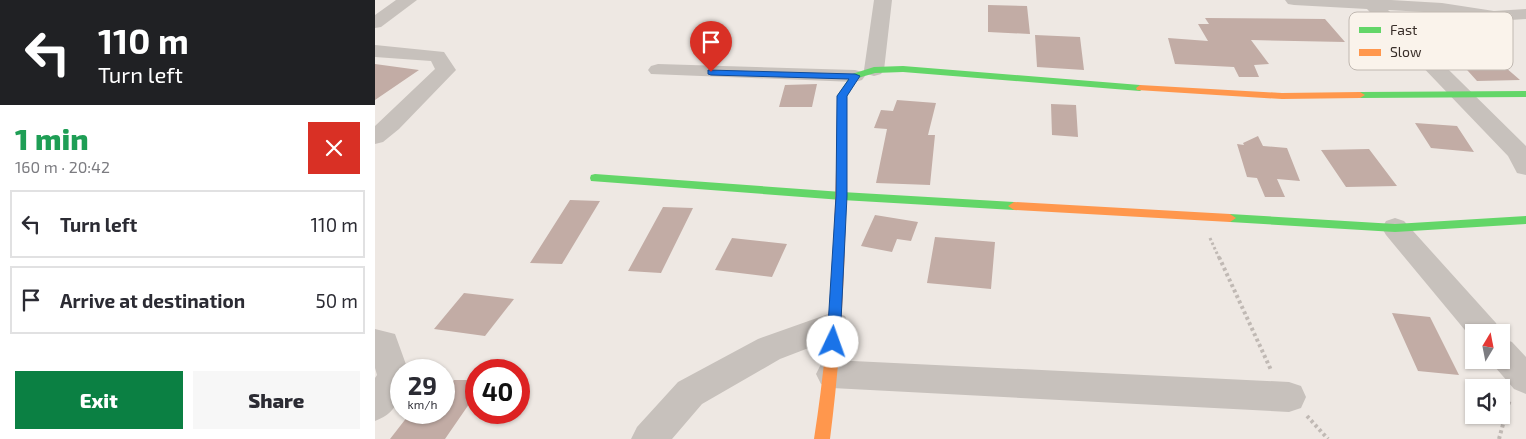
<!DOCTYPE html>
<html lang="en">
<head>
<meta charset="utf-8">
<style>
  :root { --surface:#fff; --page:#f7f7f7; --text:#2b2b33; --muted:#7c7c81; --line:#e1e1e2; --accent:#0b8043 }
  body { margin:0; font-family:"Exo 2",sans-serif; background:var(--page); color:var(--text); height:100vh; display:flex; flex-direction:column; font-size:19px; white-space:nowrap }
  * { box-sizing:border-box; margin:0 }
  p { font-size:16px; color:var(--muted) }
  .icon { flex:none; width:28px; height:28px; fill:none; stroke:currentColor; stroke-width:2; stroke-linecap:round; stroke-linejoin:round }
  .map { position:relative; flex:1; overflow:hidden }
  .drawer { display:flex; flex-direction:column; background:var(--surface); width:375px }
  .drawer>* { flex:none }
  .hud { background:#202124; color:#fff; overflow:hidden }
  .needle { width:32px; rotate:10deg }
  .fabs { position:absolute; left:1090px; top:324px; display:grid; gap:10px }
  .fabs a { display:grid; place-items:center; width:45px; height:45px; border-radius:0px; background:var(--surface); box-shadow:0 1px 4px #0004; font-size:25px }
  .speed { position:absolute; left:15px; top:359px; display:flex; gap:10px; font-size:25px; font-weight:700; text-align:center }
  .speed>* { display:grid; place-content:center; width:65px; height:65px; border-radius:50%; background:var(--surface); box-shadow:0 1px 4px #0004; line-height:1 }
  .speed small { font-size:12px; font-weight:400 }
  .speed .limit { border:8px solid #d22; background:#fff; color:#111 }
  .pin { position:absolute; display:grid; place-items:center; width:42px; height:42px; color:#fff; margin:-51px -21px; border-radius:50% 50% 50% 0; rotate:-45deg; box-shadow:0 0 5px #0007 }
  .pin .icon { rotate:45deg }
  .me { position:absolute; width:55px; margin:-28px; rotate:3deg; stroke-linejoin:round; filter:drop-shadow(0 0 4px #0008) }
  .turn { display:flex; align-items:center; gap:18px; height:105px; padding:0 15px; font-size:22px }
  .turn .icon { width:65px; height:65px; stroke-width:2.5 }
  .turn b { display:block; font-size:35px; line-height:42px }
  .round { display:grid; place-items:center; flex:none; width:52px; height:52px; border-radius:0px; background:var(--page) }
  .summary { display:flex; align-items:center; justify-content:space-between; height:85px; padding:0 15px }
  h1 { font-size:30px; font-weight:800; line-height:38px; color:#1e9e55 }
  .action { display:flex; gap:10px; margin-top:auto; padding:10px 15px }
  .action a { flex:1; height:58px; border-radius:0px; background:var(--accent); color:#fff; font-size:20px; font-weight:800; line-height:58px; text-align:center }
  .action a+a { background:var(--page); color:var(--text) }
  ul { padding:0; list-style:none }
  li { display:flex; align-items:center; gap:15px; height:68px; margin:0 10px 8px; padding:0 5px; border:2px solid var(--line); border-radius:0px }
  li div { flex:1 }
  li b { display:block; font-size:19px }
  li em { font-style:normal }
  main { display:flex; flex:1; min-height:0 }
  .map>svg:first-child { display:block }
</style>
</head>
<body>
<main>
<section class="drawer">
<div class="hud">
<div class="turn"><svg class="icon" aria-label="left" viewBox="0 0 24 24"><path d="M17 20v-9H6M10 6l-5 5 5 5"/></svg><div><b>110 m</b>Turn left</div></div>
</div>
<div class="summary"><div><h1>1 min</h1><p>160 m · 20:42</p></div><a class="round" style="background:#d93025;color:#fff"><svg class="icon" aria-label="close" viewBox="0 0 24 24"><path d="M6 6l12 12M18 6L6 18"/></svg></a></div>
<ul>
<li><svg class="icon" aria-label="left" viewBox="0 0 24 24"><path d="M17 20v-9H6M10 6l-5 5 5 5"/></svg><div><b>Turn left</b></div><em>110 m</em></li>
<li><svg class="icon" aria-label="arrive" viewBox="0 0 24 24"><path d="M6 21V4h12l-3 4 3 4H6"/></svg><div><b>Arrive at destination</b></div><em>50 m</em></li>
</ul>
<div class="action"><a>Exit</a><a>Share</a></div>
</section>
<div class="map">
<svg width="1151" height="439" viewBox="0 0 1151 439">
  <rect width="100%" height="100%" fill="#eee8e3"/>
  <path fill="#c2aca5" d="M613,5L652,6L655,34L613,32Z
    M830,18L950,19L970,42L876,40L894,64L879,65L884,77H864L859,67L800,64L793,38L833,41L823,24H834Z
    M1041,28H1085L1145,80L1102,81L1084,61H1075Z
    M660,35L705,37L709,70L662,67Z
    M0,64L44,70L0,100Z
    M442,84L437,107H404L410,85Z
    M522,100L561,103L553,135H560L555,185L501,183L512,129L499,128L506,110L518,111Z
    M676,104L701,105L703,137L677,135Z
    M1040,123L1082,126L1099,152L1056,148Z
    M883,136L888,146L912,148L925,181L902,179L910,197H890L882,178L872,177L862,144L869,145L868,143Z
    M994,149L1022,186L971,187L946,150Z
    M195,200L225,201L187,264L155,263Z
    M288,207L318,208L286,273L253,271Z
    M500,215L543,222L536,241L522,239L517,252L486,246Z
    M560,237L620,242L616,289L552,283Z
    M357,238L412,244L397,277L340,270Z
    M89,293L106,295L139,299L110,336L59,329Z
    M1017,313L1055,317L1084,375L1043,371Z
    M79,380H101V394L70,439H15L36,412H69V396Z"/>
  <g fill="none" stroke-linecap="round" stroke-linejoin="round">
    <path stroke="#c0b9b4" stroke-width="3" stroke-dasharray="2.5 2.5" stroke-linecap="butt" d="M835,238L844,258"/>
    <path stroke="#c0b9b4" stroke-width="4" stroke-dasharray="3 3" stroke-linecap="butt" d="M844,257L896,370
      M932,416L953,439
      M1124,439L1135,399"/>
    <path fill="#c7c1bc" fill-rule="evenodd" d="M21,0H42L6,27L0,28V15Z
      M499,0H517L509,70L506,74L499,76L492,74L489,70Z
      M910,0H1016L1067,3L1119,11L1151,9V19L1119,21L1067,13L1013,10L1151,146V175L1142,173L1133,156L992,9L919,5L913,4Z
      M0,45L69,52L81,70L24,129L8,142L0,144V126L60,69L56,61L0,57Z
      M283,64L480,70L487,72L490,76L487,80L480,82L276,74L273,70L276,66Z
      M1020,218L1029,221L1121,323L1125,332H1099V341L1011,235L1007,228L1011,221Z
      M459,312L470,316L474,325L470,334L405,359L327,404L297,439H256L262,427L303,382L383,339Z
      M0,329L20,334L33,370H26C26,394 26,411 0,421V378L2,375L0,368Z
      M1126,338L1137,342L1151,357V394L1139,389L1114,360H1126Z
      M457,360L914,382L926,386L931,397L926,408L914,412L457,388L446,384L441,374L446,364Z"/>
    <path fill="#63d668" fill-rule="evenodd" d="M528,66L765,85L769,88L765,91L528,72L500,73L483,78L472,96V113L467,116L464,115L462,96L477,74L499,67Z
      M1151,91V97L985,98L980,95L985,92Z
      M220,174L467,192L639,202L645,206L639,210L467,200L216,181L215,178L216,175Z
      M855,214L1020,224L1151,216V224L1020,232L855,222L849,218Z"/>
    <path fill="#ff974d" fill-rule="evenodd" d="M765,85L907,93L985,92L990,95L985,98L907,99L762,90L761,88Z
      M467,110L472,113C472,222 469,331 455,439H439C456,331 461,222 462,113Z
      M639,202L855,214L861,218L855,222L639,210L633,206Z"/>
  </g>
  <path fill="#1a73e8" stroke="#114b97" d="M333,70L480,74L485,76L472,96V196L465,342L463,346L458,347L454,346L452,342L461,196L462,96L474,79L336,75L333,74Z"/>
  <rect x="974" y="12" width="164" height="58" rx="8" fill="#faf3eb" stroke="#c0b8b1" stroke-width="1"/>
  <rect x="984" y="27" width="22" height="6" fill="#63d668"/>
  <rect x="984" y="49" width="22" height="7" fill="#ff974d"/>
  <g font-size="14" fill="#392e29">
    <text x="1015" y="35">Fast</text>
    <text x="1015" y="57">Slow</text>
  </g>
</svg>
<div class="fabs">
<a><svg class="needle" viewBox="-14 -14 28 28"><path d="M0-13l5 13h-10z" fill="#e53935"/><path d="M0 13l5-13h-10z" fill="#7c7c81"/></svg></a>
<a><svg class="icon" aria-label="sound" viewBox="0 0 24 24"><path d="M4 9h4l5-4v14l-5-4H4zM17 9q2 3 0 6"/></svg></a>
</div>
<div class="speed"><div>29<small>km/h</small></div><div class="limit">40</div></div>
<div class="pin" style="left:336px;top:72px;background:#d93025"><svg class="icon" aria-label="arrive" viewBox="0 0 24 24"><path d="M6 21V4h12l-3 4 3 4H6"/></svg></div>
<svg class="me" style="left:458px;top:342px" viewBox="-20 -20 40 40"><circle r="19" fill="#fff"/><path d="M0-13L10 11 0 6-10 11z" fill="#1a73e8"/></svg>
</div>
</main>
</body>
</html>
